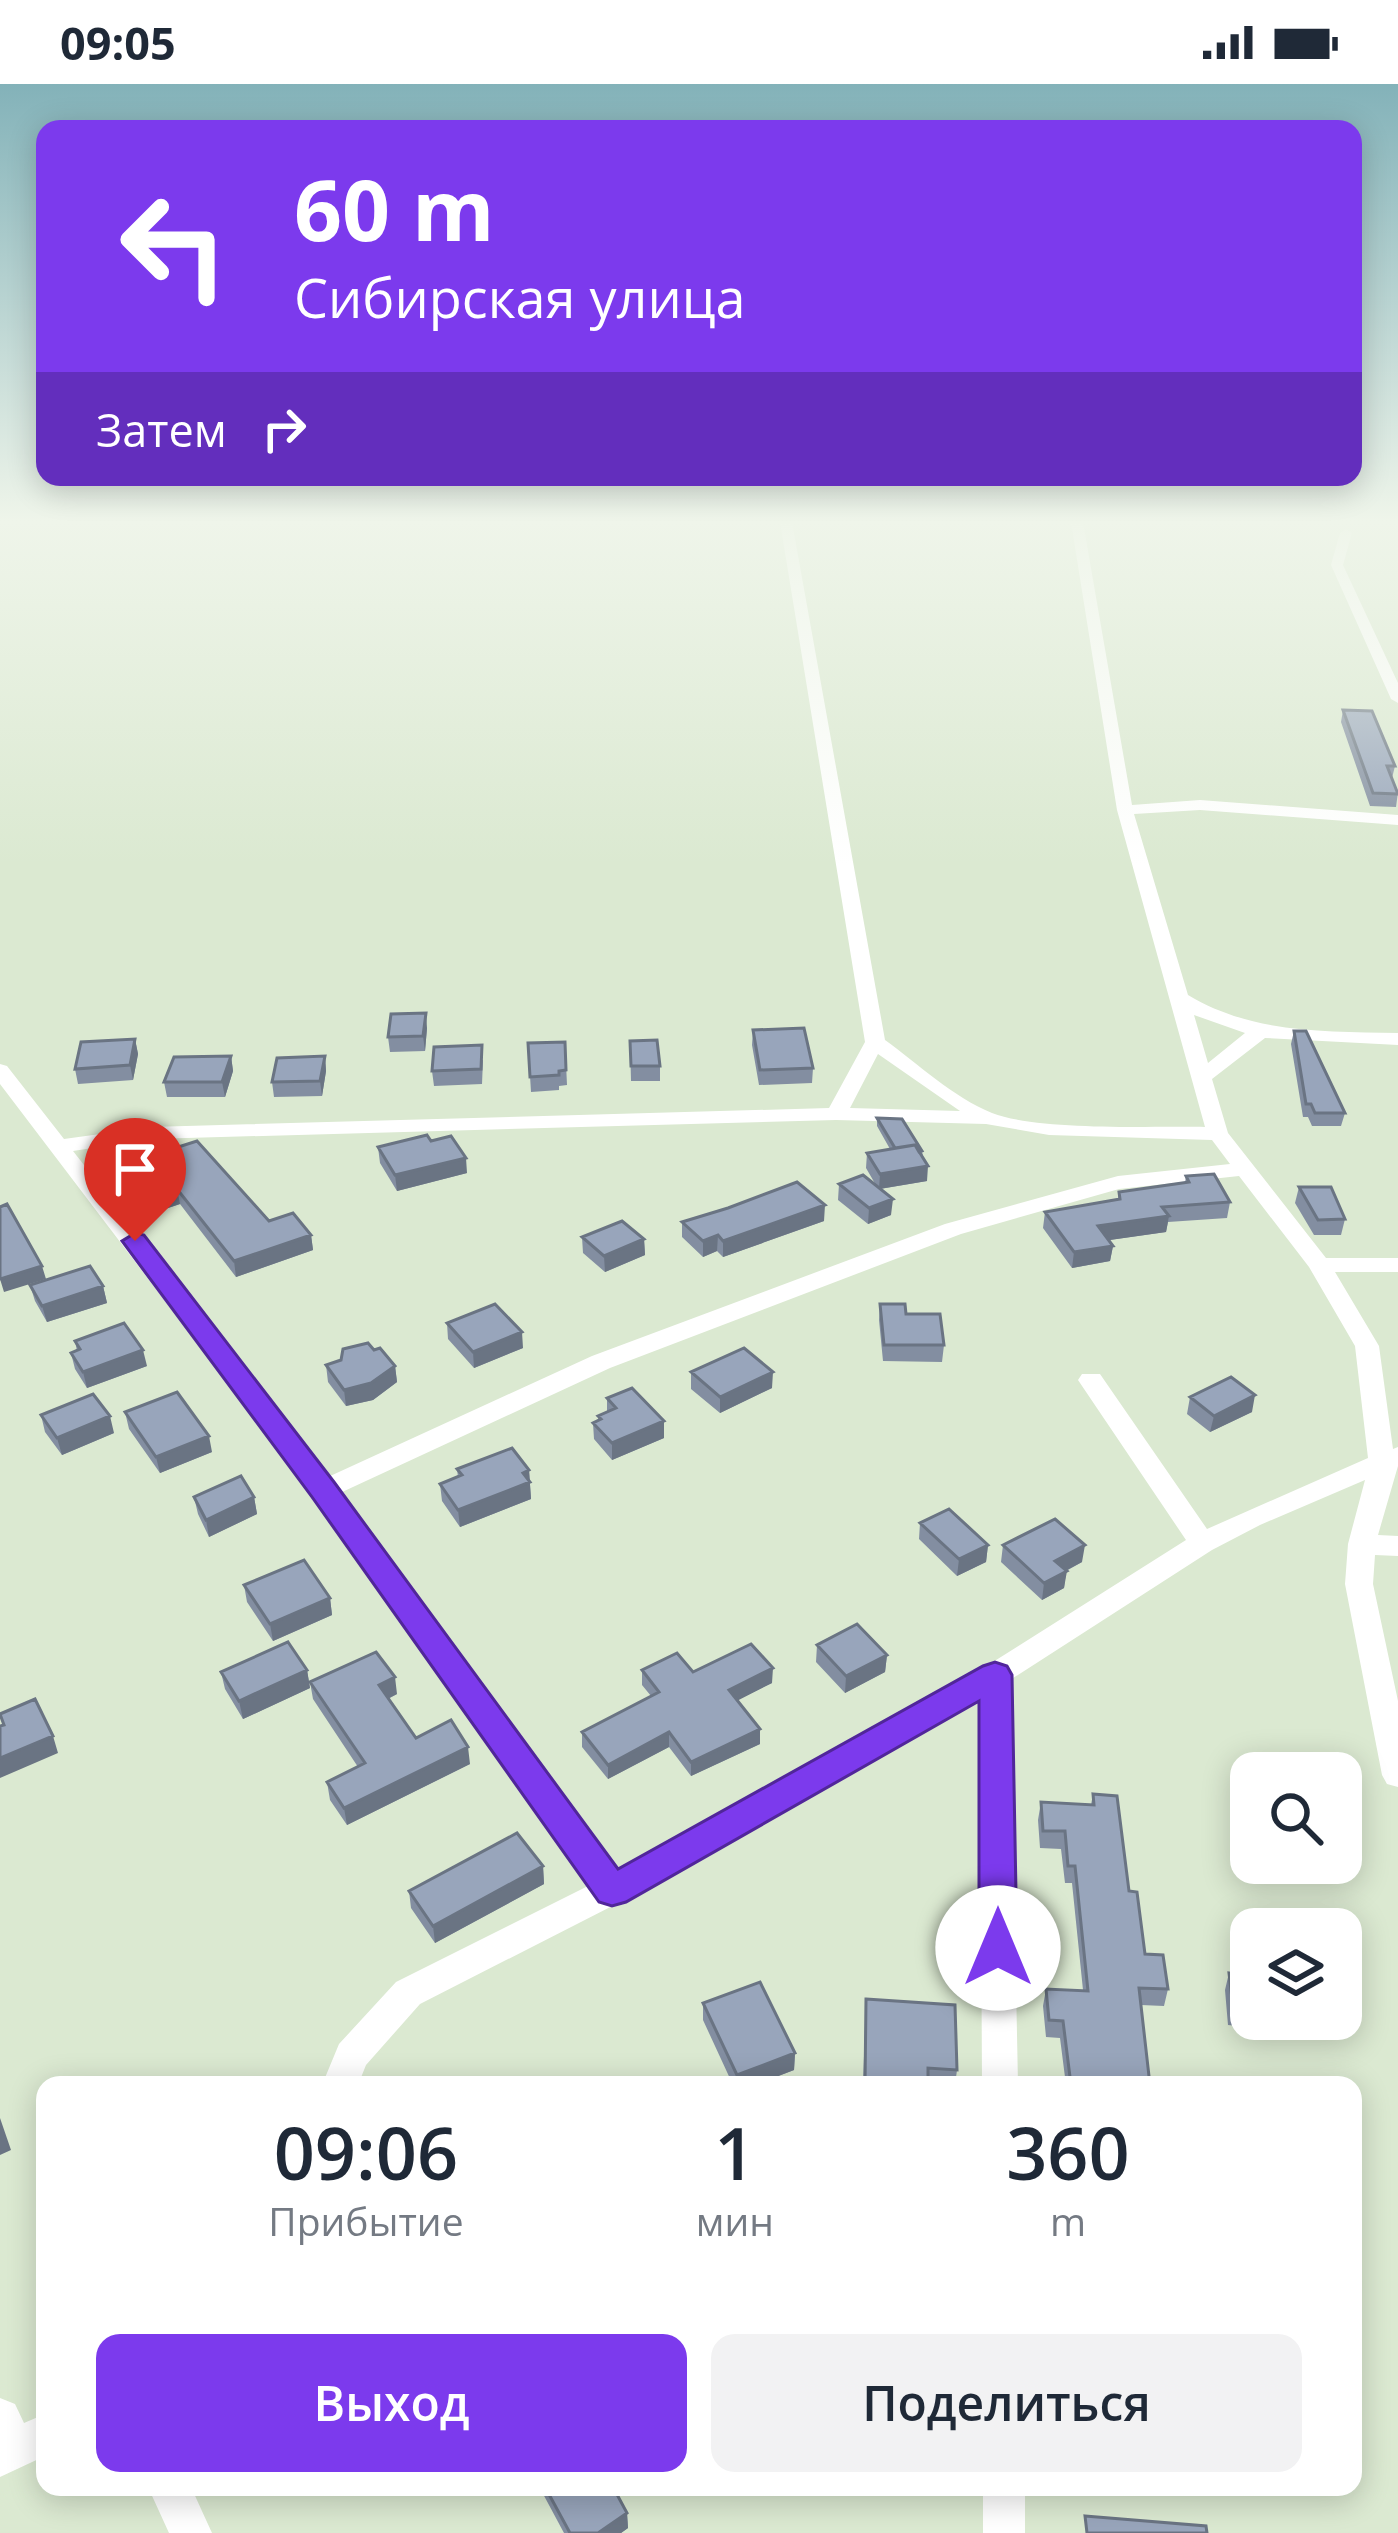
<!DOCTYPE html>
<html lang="ru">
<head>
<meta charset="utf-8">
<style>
  :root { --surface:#fff; --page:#f2f2f3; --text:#1f2937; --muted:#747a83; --accent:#7c3aed }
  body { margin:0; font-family:"Open Sans",sans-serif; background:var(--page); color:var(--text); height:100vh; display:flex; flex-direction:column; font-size:45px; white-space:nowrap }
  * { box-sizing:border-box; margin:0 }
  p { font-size:39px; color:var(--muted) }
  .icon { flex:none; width:66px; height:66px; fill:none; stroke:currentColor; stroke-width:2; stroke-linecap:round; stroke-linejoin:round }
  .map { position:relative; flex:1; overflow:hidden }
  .panel { position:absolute; left:36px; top:1992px; width:1326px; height:420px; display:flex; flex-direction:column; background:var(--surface); border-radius:24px; box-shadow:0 6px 30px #0003 }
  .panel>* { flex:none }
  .hud { position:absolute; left:36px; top:36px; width:1326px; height:366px; border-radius:24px; box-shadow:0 6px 30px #0003; background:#7c3aed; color:#fff; overflow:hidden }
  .buttons { position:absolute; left:1230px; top:1668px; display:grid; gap:24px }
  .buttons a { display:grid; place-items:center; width:132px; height:132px; border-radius:24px; background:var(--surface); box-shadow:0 6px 30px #0003; font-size:60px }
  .pin { position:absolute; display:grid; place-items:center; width:102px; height:102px; color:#fff; margin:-123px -51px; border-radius:50% 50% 50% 0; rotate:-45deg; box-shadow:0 0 12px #0007 }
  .pin .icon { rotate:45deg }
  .me { position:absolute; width:132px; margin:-66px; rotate:0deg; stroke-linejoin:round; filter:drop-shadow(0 0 9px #0008) }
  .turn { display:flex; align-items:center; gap:42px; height:252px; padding:0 60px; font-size:54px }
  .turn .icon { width:156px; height:156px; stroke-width:2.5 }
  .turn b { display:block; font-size:84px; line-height:102px }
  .then { display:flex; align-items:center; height:114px; padding:0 60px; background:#0003; gap:24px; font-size:45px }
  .eta { display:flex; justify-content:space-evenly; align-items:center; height:204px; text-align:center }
  .eta b { font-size:72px; font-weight:600; line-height:84px }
  .primary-button { display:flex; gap:24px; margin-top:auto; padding:24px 60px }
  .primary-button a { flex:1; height:138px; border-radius:24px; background:var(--accent); color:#fff; font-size:48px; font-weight:600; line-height:138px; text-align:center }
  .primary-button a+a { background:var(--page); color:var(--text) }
  .status { display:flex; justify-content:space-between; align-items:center; height:84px; padding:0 60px; background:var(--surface); direction:ltr }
  .status svg { height:33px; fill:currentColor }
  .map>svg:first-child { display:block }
</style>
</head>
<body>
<div class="status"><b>09:05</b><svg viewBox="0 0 49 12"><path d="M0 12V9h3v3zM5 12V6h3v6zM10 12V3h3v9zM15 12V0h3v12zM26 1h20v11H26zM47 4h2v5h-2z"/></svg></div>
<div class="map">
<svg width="1398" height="2449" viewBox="0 0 1398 2449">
  <rect width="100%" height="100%" fill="#dbe9d1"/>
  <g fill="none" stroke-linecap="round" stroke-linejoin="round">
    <path fill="#fff" fill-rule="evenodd" d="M780,438H792L885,956C918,980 953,1013 992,1029C1039,1047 1151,1042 1205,1043L1117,726L1071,438H1083L1132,721L1200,716L1398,731V741L1200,726L1134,730L1188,911C1253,950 1324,947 1398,949V961L1265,954L1212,995L1228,1049L1326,1174H1398V1188H1335L1379,1262L1393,1365L1398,1363V1382L1378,1451L1398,1452V1472L1375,1471L1373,1500L1398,1617V1703L1387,1700L1382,1691L1345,1500L1348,1460L1365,1396L1260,1441L1212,1466L1010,1596L1018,2001H982L980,1613L624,1816L420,1920L366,1981L358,2001H322L339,1960L396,1898L590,1801L314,1413L0,1000V980L7,982L64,1055L151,1043L829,1024L865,958ZM1194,931L1245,949L1208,979ZM878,970L960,1027L850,1024ZM836,1036L986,1040L1049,1051L1212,1056L1230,1080L1118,1092L945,1140L592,1272L328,1393L73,1067L151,1055ZM1239,1092L1309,1183L1355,1262L1368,1374L1207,1445L1100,1290H1082L1078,1296L1186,1456L985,1583L617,1787L340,1409L610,1284L961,1150L1119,1105Z
      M1346,445L1352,449L1343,481L1398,599V619L1391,615L1331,481L1340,449Z
      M0,2314L15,2320L24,2339L45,2330V2372L0,2393Z
      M148,2403H191L212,2449H169Z
      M983,2403H1025V2449H983Z"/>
  </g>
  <path fill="#838ea1" d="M1343,626L1395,682L1392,694L1398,708L1396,723L1370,722L1341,638Z
    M427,944L425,967L390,968L388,953Z
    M753,946L813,984L812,999L759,1001L752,961Z
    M1294,947L1345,1029L1341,1042H1312L1308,1033H1303L1291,960Z
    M135,955L138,970L133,996L78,1000L75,985Z
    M630,957L660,982V997H631Z
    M565,958L567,1001L559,1002V1006L531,1008L528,959Z
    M231,972L233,987L225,1013H167L164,998Z
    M325,972L326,987L322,1012L274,1013L272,998Z
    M483,976L482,1000L434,1002L432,987Z
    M877,1034L922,1067L927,1097L880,1105L891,1131L868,1140L838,1116L839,1100L877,1103L866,1084L867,1069L890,1065L877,1042Z
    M431,1057L467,1089L397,1107L380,1079L378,1063Z
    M131,1078L269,1137L311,1151L313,1166L236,1193L180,1120L159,1127L134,1093Z
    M1186,1092L1230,1118L1227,1134L1168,1138L1166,1148L1109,1156L1113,1162L1110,1177L1072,1184L1043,1144L1045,1128L1118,1116L1119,1108L1185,1099Z
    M1299,1103L1345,1135L1341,1151H1314L1295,1119Z
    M824,1137L723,1173L717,1167L703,1173L682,1153V1138Z
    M582,1153L644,1155L645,1171L605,1188L583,1169Z
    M30,1201L103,1202L107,1219L47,1238L35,1217Z
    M880,1220L906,1230L944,1261L942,1278L883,1277L879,1236Z
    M447,1239L523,1264L474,1284L448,1255Z
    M75,1257L147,1282L87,1304L75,1285L71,1269L77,1267Z
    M326,1281L395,1282L397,1298L373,1316L346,1322L328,1298Z
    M691,1288L772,1304L720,1329L691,1305Z
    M1190,1313L1252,1328L1210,1348L1187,1330Z
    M607,1314L664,1354L612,1376L594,1355L593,1339L598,1336V1332L607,1328Z
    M125,1328L212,1368L160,1389L129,1345Z
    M41,1331L114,1349L62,1371L45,1348Z
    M457,1385L529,1386L531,1415L460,1443L442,1417L440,1400L458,1393Z
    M194,1413H254L257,1430L209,1453L198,1430Z
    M920,1439L988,1461L986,1478L957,1492L919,1455Z
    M1003,1461L1082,1478L1066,1487L1064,1504L1042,1516L1001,1478Z
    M244,1501L330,1514L332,1531L273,1557L247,1518Z
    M817,1561L887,1571L885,1588L845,1609L816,1578Z
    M307,1586L310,1604L243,1635L225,1605L221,1588Z
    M642,1586L772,1599L737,1616L760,1660L691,1692L669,1663L608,1695L582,1663V1648L651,1612L642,1601Z
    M310,1598L397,1610L388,1615L416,1654L470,1680L347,1741L330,1716L327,1698L358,1683L313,1615Z
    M1093,1710L1129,1807L1145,1870L1168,1905L1164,1922L1141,1921L1150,2001H1066L1060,1954L1046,1953L1043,1922L1046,1905L1083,1906L1072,1799H1065L1061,1765L1040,1764L1038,1736L1041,1718L1091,1721Z
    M543,1782L544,1800L435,1859L411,1824L409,1807Z
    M1229,1889L1251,1892V1935H1307L1302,1949L1228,1941L1225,1906Z
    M866,1915L957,1986L955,2001H863Z
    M703,1919L795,1969L794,1986L755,2001H733L703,1936Z
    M541,2403H613L627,2429L628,2444L621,2449H564L542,2408Z"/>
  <path fill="#6a7483" d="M426,929L427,944L425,967L423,952Z
    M135,955L138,970L133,996L130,981Z
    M231,972L233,987L225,1013L222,998Z
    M325,972L326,987L322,1012L320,997Z
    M466,1074L467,1089L397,1107L395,1091Z
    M928,1082L927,1097L879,1105L880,1090Z
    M177,1105L180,1120L159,1127L156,1111Z
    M893,1115L891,1131L868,1140L869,1124Z
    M825,1121L824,1137L723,1173V1157Z
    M1169,1132L1166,1148L1096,1158L1098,1142Z
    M311,1151L313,1166L236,1193L234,1177Z
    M718,1151L717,1167L703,1173V1157Z
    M644,1155L645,1171L605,1188L604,1172Z
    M1113,1162L1110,1177L1072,1184L1074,1168Z
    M42,1182L46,1195L4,1208L0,1195Z
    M103,1202L107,1219L47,1238L42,1222Z
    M522,1248L523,1264L474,1284L473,1268Z
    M143,1266L147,1282L87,1304L83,1288Z
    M395,1282L397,1298L373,1316L346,1322L344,1306Z
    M773,1288L772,1304L720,1329V1313Z
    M1255,1311L1252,1328L1210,1348L1214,1332Z
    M110,1332L114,1349L62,1371L57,1354Z
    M664,1337V1354L612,1376V1359Z
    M209,1352L212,1368L160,1389L156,1373Z
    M529,1386L531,1415L460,1443L458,1426Z
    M254,1413L257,1430L209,1453L206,1436Z
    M988,1461L986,1478L957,1492L959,1475Z
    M1085,1461L1082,1478L1052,1494L1055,1477Z
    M1067,1487L1064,1504L1042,1516L1044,1499Z
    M330,1514L332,1531L273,1557L270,1540Z
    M887,1571L885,1588L845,1609L846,1592Z
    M773,1584L772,1599L729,1621V1606Z
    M307,1586L310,1604L243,1635L239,1617Z
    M395,1593L397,1610L381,1618L379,1601Z
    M760,1645V1660L691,1692V1678Z
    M669,1648V1663L608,1695V1681Z
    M53,1652L58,1669L0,1694V1674Z
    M468,1663L470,1680L347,1741L344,1724Z
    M543,1782L544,1800L435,1859L433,1842Z
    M795,1969L794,1986L755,2001H737V1991Z
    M0,2034L11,2066L0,2071Z
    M627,2429L628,2444L621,2449H598Z"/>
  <path fill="#98a5bb" stroke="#6a7483" stroke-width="3" d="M1343,626L1372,627L1395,682H1387L1398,710L1373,709Z
    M426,929L423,952L388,953L391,930Z
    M804,944L813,984L760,986L753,946Z
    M1294,947H1306L1345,1029H1315L1311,1020H1306Z
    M135,955L130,981L75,985L81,958Z
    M657,956L660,982H631L630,957Z
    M565,958L566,986L559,987V991L530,993L528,959Z
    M482,961L481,985L432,987L434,963Z
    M231,972L222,998H164L174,973Z
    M325,972L320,997L272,998L277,974Z
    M877,1034L902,1035L922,1067L919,1068L915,1061L895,1064Z
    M427,1051L431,1057L451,1052L466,1074L395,1091L378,1063Z
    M197,1057L269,1137L293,1129L311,1151L234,1177L177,1105L156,1111L131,1078Z
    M915,1061L928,1082L880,1090L867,1069Z
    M1214,1090L1230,1118L1162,1123L1169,1132L1098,1142L1113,1162L1074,1168L1045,1128L1120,1115L1119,1108L1189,1098L1186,1092Z
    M863,1091L893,1115L869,1124L839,1100Z
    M797,1098L825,1121L723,1157L718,1151L703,1157L682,1138L728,1124Z
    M1299,1103H1331L1345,1135L1318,1136Z
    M7,1120L42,1182L0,1195V1123Z
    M622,1137L644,1155L604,1172L582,1153Z
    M90,1182L103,1202L42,1222L30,1201Z
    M495,1220L522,1248L473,1268L447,1239Z
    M880,1220H905L906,1230H940L944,1261H884Z
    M124,1239L143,1266L83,1288L71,1269L80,1265L75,1257Z
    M368,1259L374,1266L380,1264L395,1282L371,1299L344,1306L326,1281L341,1276L343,1265Z
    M744,1264L773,1288L720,1313L691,1288Z
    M1231,1293L1255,1311L1214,1332L1190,1313Z
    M632,1304L664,1337L612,1359L593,1339L601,1335L598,1332L616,1324L607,1314Z
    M177,1308L209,1352L156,1373L125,1328Z
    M93,1310L110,1332L57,1354L41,1331Z
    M512,1364L529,1386L523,1389L530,1398L458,1426L440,1400L462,1391L457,1385Z
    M241,1392L254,1413L206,1436L194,1413Z
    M949,1425L988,1461L959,1475L920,1439Z
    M1055,1435L1085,1461L1055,1477L1067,1487L1044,1499L1003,1461Z
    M304,1476L330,1514L270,1540L244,1501Z
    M857,1540L887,1571L846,1592L817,1561Z
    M288,1558L307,1586L239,1617L221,1588Z
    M751,1560L773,1584L729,1606L760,1645L691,1678L669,1648L608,1681L582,1648L659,1608L642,1586L677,1569L693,1588Z
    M376,1568L395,1593L379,1601L416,1654L451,1636L468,1663L344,1724L327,1698L365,1679L310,1598Z
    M35,1615L53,1652L0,1674V1642L4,1641L0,1630Z
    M1093,1710L1117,1712L1129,1807L1137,1808L1145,1870L1163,1871L1168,1905L1139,1904L1150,2001H1071L1063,1937L1049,1936L1046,1905L1088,1907L1075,1782H1068L1065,1747H1043L1041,1718L1094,1721Z
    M517,1749L543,1782L433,1842L409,1807Z
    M1229,1889L1251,1892V1926L1233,1924Z
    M760,1898L795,1969L737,1991L703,1919Z
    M866,1915L955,1921L957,1986L928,1984V2001H865Z
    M545,2403H613L627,2429L598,2449H570Z
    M1085,2432L1206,2442L1207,2449H1087Z"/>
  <linearGradient id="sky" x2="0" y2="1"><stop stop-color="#83b2b9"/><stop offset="0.56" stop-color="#eff5ea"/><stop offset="1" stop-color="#eff5ea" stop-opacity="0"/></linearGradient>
  <rect width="1398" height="781" fill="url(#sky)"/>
  <path fill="#7c3aed" stroke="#51269a" stroke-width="3" d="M135,1149L144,1151L334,1398L618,1785L983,1582L995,1578L1007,1582L1012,1591L1017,1864L1012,1876L998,1881L984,1876L979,1864V1617L626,1818L612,1822L599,1818L312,1413L122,1157Z"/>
</svg>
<div class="buttons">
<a><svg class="icon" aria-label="search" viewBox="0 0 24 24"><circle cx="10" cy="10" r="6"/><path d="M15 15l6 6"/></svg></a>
<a><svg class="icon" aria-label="layers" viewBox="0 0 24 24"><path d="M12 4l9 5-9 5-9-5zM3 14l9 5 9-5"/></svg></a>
</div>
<div class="pin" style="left:135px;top:1157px;background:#d93025"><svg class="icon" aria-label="arrive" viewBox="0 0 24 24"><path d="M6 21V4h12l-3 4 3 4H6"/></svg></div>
<svg class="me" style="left:998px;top:1864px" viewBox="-20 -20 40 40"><circle r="19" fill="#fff"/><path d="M0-13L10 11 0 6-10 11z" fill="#7c3aed"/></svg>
<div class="hud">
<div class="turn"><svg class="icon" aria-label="left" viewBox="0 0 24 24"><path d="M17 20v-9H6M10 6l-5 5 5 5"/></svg><div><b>60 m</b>Сибирская улица</div></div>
<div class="then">Затем<svg class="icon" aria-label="right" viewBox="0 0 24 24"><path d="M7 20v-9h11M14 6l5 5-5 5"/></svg></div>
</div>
<section class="panel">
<div class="eta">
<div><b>09:06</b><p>Прибытие</p></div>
<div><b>1</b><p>мин</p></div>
<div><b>360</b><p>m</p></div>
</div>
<div class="primary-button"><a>Выход</a><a>Поделиться</a></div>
</section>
</div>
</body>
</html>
